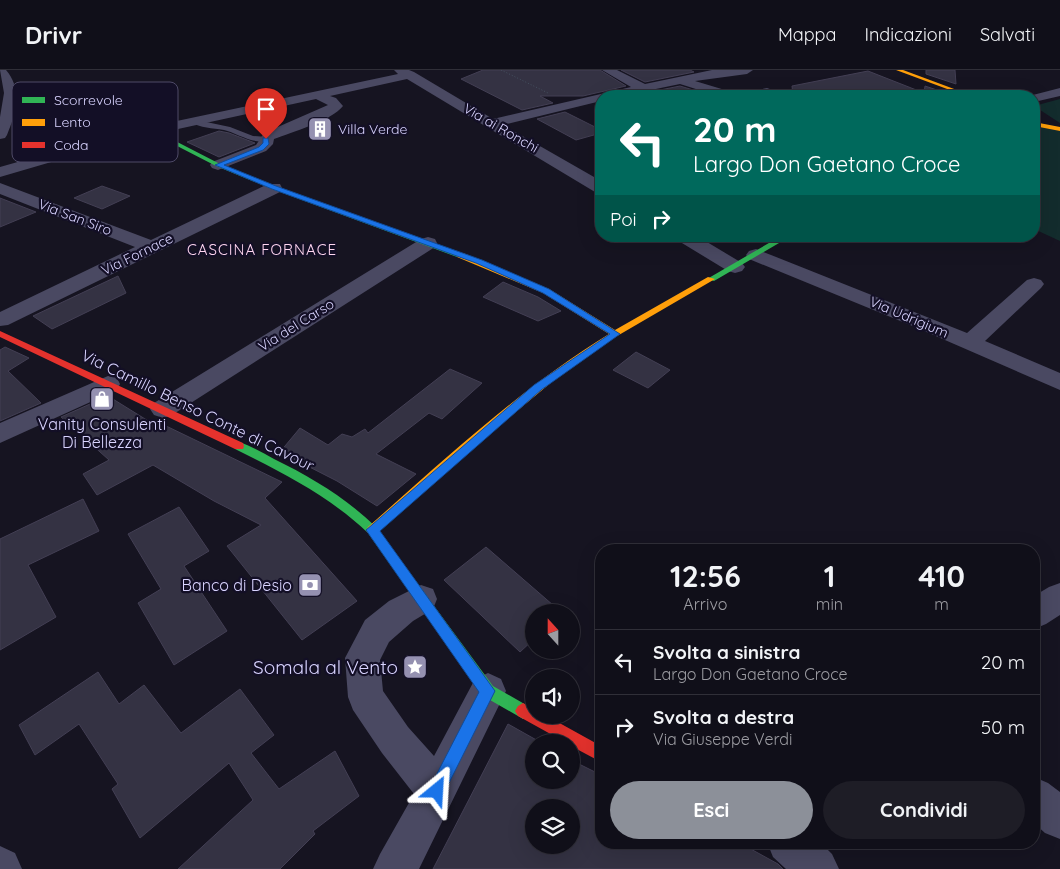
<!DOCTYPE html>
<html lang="it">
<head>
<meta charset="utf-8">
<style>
  :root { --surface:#100f19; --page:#1e1d26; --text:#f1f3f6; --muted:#9c9ca2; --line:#302f38; --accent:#8c9099 }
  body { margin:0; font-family:Quicksand,sans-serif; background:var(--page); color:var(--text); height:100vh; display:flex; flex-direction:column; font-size:19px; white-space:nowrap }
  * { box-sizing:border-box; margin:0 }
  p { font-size:16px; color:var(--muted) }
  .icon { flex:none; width:28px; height:28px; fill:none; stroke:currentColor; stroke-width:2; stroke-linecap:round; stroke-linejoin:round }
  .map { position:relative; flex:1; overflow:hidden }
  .side { position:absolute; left:595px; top:474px; width:445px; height:305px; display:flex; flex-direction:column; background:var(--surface); border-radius:20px; box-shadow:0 5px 20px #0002,0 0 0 1px var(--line) }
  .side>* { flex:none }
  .guide { position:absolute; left:595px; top:20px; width:445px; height:152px; border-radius:20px; box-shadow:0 5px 20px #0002,0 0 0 1px var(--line); background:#00695c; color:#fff; overflow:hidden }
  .needle { width:32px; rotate:339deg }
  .tools { position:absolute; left:525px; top:534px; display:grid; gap:10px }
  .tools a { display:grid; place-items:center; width:55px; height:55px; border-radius:50%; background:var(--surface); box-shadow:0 5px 20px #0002,0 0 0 1px var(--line); font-size:25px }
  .pin { position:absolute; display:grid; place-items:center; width:42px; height:42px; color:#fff; margin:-51px -21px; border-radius:50% 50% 50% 0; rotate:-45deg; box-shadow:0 0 5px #0007 }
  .pin .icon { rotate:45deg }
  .me { position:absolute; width:55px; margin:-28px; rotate:27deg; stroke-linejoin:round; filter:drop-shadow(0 0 4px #0008) }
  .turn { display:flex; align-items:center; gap:18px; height:105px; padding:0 15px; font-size:22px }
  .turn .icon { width:65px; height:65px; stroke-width:2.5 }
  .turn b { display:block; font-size:35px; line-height:42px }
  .then { display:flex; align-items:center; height:48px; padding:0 15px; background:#0003; gap:10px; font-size:19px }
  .eta { display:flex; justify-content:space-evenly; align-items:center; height:85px; text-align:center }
  .eta b { font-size:30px; font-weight:800; line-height:35px }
  .cta { display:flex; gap:10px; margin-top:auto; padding:10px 15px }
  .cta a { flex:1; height:58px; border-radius:30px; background:var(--accent); color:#fff; font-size:20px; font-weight:800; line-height:58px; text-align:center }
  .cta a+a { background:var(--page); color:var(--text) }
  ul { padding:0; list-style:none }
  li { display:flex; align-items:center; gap:15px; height:65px; padding:0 15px; border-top:1px solid var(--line) }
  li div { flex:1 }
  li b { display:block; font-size:19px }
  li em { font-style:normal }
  header { display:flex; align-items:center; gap:30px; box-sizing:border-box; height:70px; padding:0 25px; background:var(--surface); border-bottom:1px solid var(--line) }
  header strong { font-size:24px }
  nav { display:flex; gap:28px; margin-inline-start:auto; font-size:18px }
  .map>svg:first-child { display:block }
</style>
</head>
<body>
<header>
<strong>Drivr</strong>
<nav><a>Mappa</a><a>Indicazioni</a><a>Salvati</a></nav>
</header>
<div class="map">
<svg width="1060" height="799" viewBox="0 0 1060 799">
  <rect width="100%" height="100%" fill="#161421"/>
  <path fill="#132c2d" d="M1060,29V53L1034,36Z
    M1034,56L1060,61V171L1034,159Z"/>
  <path fill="#343243" stroke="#433f54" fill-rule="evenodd" d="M483,0H600L626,16L583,26H540L553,33L522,40L461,9Z
    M621,0H690L694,2L645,12Z
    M926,0H955L956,14L926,4Z
    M868,1L924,23L925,16L943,22L928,26H793L792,16Z
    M680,16L713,26H630Z
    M565,42L601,60V63L576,70L537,49Z
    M219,61L229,63L255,73L219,87L187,72Z
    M102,116L130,126L102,139L74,128Z
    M0,128L36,142L0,157Z
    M118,206L126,223L52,259L33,246Z
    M503,212L538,227L561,241L538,251L483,227Z
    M5,277L29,288L8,301L41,333L0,351V280Z
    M636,282L670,300L648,318L613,300Z
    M450,299L482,313L442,349L429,343L376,384L416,404L377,436L337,411L280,382L300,358L328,375L342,364L352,367L365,359L368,363Z
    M108,326L158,357L162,354L282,412L265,428L357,531L302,570L227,476L261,455L214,431L153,395L97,425L83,404L109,390L61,347Z
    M83,429L99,461L28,495L56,547L0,580V469Z
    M179,437L209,481L184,496L227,561L174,595L138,533L161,519L128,464Z
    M486,477L561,542H534V569L520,582L444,510Z
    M98,602L119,634L144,615L181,663L240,619L274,665L251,683L279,719L335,681L359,726L313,761L315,764L280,799H178L253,730L229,693L140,768L112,719L118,714L79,654L35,685L19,655Z
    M508,654L540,672H534V710H571V690L601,705V772H738L778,794L783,799H433ZM534,738H571V775H534Z"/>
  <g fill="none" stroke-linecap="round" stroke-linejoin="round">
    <path stroke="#44505f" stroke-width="1" stroke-dasharray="1 2" stroke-linecap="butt" d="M501,0L548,23"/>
    <path fill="#4a4962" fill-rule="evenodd" d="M192,49L230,57L253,66L268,67L269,69C257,77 237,63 224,60C212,58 201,58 190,52V50Z"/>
    <path fill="#4a4962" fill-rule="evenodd" d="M0,0H6C23,20 16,43 7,65L5,68L0,69V47L4,23Z
      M394,0H409L414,2L493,49L631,17L602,0H617L645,14L712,0H753L747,4L695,11L735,23L736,26H718L680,14L622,26H601V31L503,55L601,111V123L595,122L407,9L330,26L336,28L343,36C331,51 292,62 274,69L273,74L266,81L218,100L212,98L210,95L212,92L256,75L264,63L328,35L316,29L123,71L0,107V97L120,63L398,4Z
      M767,18L781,23L782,26H742L743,23Z
      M1060,18V26L1034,32V26H1029Z
      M0,113L151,170L268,114H280L282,118L280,122L8,255L0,256V242L135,177L0,124Z
      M674,166H697L742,193L745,197L742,201L735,203L728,201L677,170Z
      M428,167L435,169L437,173L435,177L172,345L163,348L154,345L150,339L154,333L421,169Z
      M756,179L967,263L1027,210L1034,208L1041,210L1044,214L1041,218L985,271L1060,303V320L915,257L749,189L746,185L749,181Z
      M108,306L117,308L120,314L117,320L0,373V353Z
      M1060,513V545L1046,554L1034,559V526L1049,517Z
      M421,515L433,519L437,529L433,539L413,551L389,572L380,590L383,621L408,657L434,686L475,609L488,603L501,609L506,621L419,799H373L380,784L414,724L382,683L353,640L348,627L345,588L365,550L389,531Z
      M1034,707L1048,713L1060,722V769L1045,763L1034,753Z
      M767,772H820L832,784L839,799H786L773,787Z
      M0,776L15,783L22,799H0Z"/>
    <path fill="#30b455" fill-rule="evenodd" d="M148,59H152L220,94L276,117L464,185L457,187L272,119L216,96L148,61Z
      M781,166H791L714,211L707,209Z
      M239,372C251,376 263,383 274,389C311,407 346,428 376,457L493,616L528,636L531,641L528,646L523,649L518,646L483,626L368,463C329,426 283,403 235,379L234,376Z"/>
    <path fill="#ff9f0a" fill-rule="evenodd" d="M896,0H903L973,26H966Z
      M1034,52L1060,57V61L1034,56Z
      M457,183H463L549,219L615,260L708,207L715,209L612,269L553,311L476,375L376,463L372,465L368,463L366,460L368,457C445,389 521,318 609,264L543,223L457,187Z"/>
    <path fill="#e5322d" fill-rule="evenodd" d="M0,261L243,373L244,376L243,379H235L0,267Z
      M523,633L534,639V645H545L601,676V692L571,676V672H565L518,646L515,641L518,636Z"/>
  </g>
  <path fill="#1a73e8" stroke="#114b97" d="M263,68H268L269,74L263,80L224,95L276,116L482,190L549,219L620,264L541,320L380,461L495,621L442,727L437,729L431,727L428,721L479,622L366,460L534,315L610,264L543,223L476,193L272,119L215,95L259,77L263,73Z"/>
  <defs>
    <symbol id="building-square" viewBox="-11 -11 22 22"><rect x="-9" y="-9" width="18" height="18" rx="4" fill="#9591b1" stroke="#130f26"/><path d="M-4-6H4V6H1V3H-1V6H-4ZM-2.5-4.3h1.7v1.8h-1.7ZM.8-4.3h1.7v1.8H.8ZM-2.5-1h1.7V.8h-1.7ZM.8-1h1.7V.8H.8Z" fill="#fff"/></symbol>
    <symbol id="shop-square" viewBox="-11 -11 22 22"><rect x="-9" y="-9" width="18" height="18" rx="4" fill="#9591b1" stroke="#130f26"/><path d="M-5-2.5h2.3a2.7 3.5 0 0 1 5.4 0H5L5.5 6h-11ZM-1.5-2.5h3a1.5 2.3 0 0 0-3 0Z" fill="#fff"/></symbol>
    <symbol id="bank-square" viewBox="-11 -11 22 22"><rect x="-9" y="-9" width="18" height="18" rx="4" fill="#9591b1" stroke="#130f26"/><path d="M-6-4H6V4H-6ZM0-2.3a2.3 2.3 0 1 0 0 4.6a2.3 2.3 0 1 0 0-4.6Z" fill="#fff"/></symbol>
    <symbol id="sight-square" viewBox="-11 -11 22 22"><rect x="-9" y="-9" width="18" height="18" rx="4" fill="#9591b1" stroke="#130f26"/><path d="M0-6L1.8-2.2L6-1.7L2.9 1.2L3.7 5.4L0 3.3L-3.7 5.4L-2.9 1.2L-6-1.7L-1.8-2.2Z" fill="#fff"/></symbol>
  </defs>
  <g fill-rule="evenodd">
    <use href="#building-square" x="306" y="45" width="28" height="28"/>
    <use href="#shop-square" x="88" y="315" width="28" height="28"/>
    <use href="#bank-square" x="296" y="501" width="28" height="28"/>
    <use href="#sight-square" x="401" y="583" width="28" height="28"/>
  </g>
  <g text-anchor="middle" stroke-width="4.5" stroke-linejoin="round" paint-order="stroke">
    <g font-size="14" fill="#d9d4ff" stroke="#130f26">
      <text transform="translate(501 58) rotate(30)" y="5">Via ai Ronchi</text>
      <text transform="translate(75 147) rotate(21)" y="5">Via San Siro</text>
      <text transform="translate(137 184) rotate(-26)" y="5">Via Fornace</text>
      <text transform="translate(909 247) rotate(23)" y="5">Via Udrigium</text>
      <text transform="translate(296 255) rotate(-32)" y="5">Via del Carso</text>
    </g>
    <g font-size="14" fill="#d9d4ff" stroke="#130f26" text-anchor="start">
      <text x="338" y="64">Villa Verde</text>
    </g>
    <g font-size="15" letter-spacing="1" fill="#ffd6f0" stroke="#130f26">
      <text x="262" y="185">CASCINA FORNACE</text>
    </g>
    <g font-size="16" fill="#d9d4ff" stroke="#130f26">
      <text transform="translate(198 340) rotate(26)" y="6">Via Camillo Benso Conte di Cavour</text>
    </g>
    <g font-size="16" fill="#d9d4ff" stroke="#130f26">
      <text x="102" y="360">Vanity Consulenti<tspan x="102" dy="18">Di Bellezza</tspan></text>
      <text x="292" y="521" text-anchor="end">Banco di Desio</text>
    </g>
    <g font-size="19" fill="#d9d4ff" stroke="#130f26" text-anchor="end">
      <text x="398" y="604">Somala al Vento</text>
    </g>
  </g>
  <rect x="12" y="12" width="166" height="80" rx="8" fill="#130f26" stroke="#4e4a67" stroke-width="1"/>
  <rect x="22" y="27" width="23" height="6" fill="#30b455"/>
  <rect x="22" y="49" width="23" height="7" fill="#ff9f0a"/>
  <rect x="22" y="72" width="23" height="6" fill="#e5322d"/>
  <g font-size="14" fill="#d9d4ff">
    <text x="54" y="35">Scorrevole</text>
    <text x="54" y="57">Lento</text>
    <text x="54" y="80">Coda</text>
  </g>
</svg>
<div class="tools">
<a><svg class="needle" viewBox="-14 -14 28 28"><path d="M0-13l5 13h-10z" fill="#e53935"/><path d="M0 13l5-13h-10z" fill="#9c9ca2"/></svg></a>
<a><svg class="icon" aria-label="sound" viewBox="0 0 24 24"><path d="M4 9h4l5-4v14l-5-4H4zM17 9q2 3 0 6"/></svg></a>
<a><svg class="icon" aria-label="search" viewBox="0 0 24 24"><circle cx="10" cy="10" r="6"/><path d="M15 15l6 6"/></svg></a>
<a><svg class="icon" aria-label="layers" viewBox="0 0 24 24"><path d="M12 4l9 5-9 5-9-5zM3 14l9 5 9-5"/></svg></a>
</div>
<div class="pin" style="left:266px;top:69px;background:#d93025"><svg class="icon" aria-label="arrive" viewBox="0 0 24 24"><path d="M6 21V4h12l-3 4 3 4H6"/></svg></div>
<svg class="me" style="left:437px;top:721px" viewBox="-20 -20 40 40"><path d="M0-17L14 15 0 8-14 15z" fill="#1a73e8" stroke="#fff" stroke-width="4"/></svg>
<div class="guide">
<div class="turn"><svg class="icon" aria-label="left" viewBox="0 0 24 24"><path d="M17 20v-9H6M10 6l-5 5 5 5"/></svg><div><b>20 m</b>Largo Don Gaetano Croce</div></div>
<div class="then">Poi<svg class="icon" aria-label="right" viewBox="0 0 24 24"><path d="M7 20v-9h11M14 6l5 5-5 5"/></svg></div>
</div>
<section class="side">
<div class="eta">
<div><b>12:56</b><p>Arrivo</p></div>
<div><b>1</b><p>min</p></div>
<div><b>410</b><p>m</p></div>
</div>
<ul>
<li><svg class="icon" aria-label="left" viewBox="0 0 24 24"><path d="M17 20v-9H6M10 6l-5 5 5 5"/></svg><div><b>Svolta a sinistra</b><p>Largo Don Gaetano Croce</p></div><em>20 m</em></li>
<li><svg class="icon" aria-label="right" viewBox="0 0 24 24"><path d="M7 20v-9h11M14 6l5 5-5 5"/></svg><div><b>Svolta a destra</b><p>Via Giuseppe Verdi</p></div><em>50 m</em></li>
</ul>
<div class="cta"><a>Esci</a><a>Condividi</a></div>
</section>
</div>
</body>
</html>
